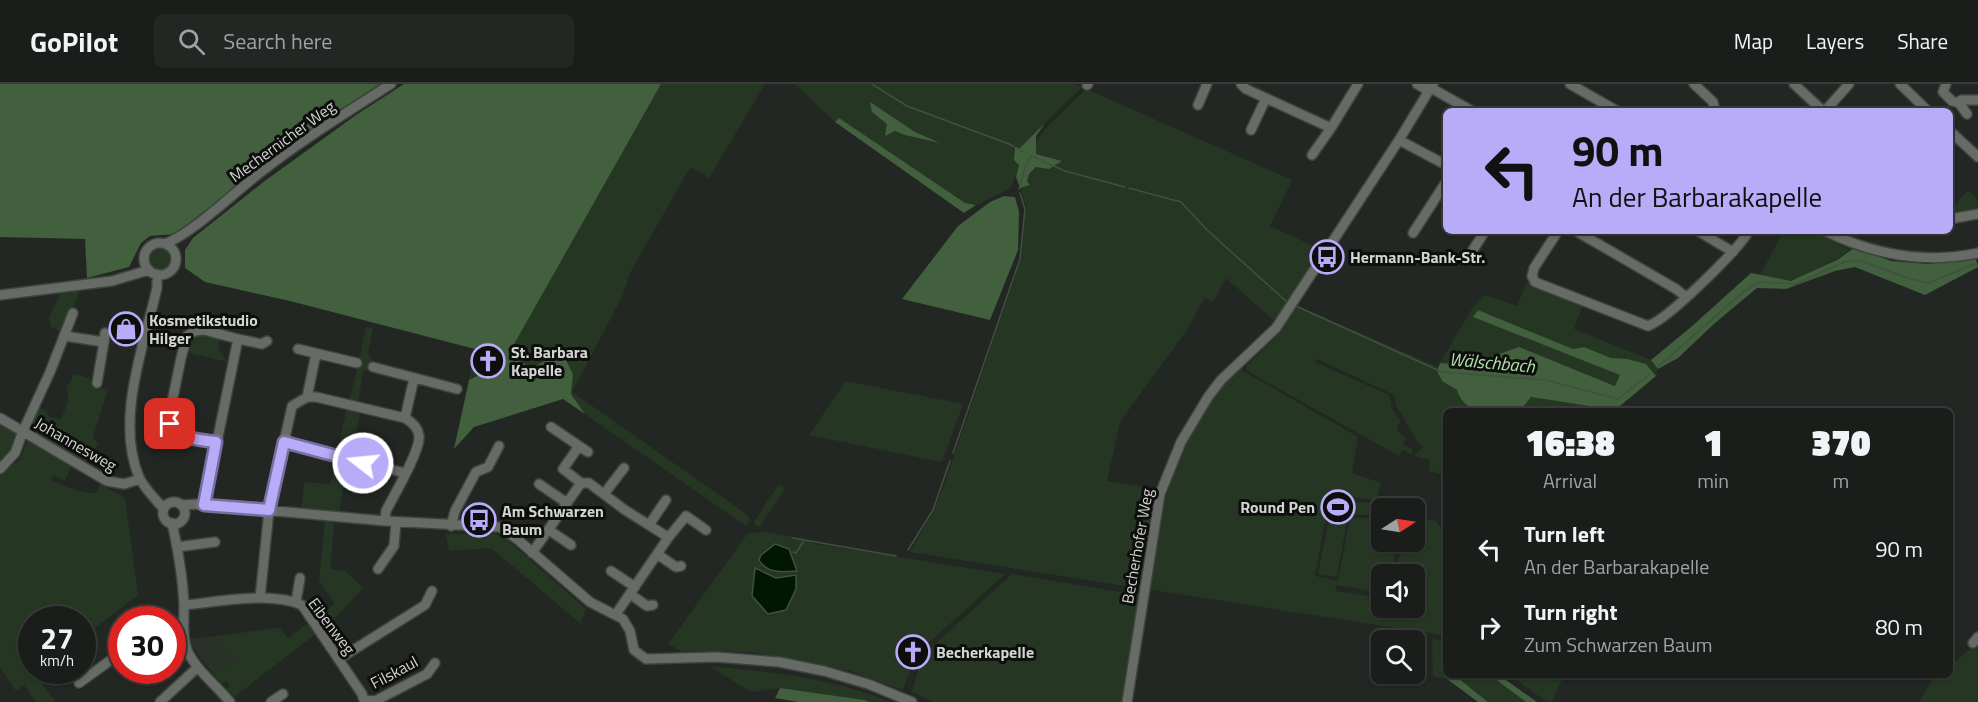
<!DOCTYPE html>
<html lang="en">
<head>
<meta charset="utf-8">
<style>
  :root { --surface:#1a1d1a; --page:#232623; --text:#f1f3f6; --muted:#9fa2a2; --line:#383b39 }
  body { margin:0; font-family:"Titillium Web",sans-serif; background:var(--page); color:var(--text); height:100vh; display:flex; flex-direction:column; font-size:22px; white-space:nowrap }
  * { box-sizing:border-box; margin:0 }
  p { font-size:20px; color:var(--muted) }
  .icon { flex:none; width:33px; height:33px; fill:none; stroke:currentColor; stroke-width:2; stroke-linecap:round; stroke-linejoin:round }
  .map { position:relative; flex:1; overflow:hidden }
  .drawer { position:absolute; left:1443px; top:324px; width:510px; height:270px; display:flex; flex-direction:column; background:var(--surface); border-radius:9px; box-shadow:0 2px 4px #0004,0 0 0 2px var(--line) }
  .drawer>* { flex:none }
  .banner { position:absolute; left:1443px; top:24px; width:510px; height:126px; border-radius:9px; box-shadow:0 2px 4px #0004,0 0 0 2px var(--line); background:#b8abf7; color:#111; overflow:hidden }
  .needle { width:39px; rotate:78deg }
  .tools { position:absolute; left:1371px; top:414px; display:grid; gap:12px }
  .tools a { display:grid; place-items:center; width:54px; height:54px; border-radius:9px; background:var(--surface); box-shadow:0 2px 4px #0004,0 0 0 2px var(--line); font-size:30px }
  .speed { position:absolute; left:18px; top:522px; display:flex; gap:12px; font-size:30px; font-weight:700; text-align:center }
  .speed>* { display:grid; place-content:center; width:78px; height:78px; border-radius:50%; background:var(--surface); box-shadow:0 2px 4px #0004,0 0 0 2px var(--line); line-height:1 }
  .speed small { font-size:15px; font-weight:400 }
  .speed .limit { border:9px solid #d22; background:#fff; color:#111 }
  .pin { position:absolute; display:grid; place-items:center; width:51px; height:51px; color:#fff; margin:-26px; border-radius:12px; box-shadow:0 3px 9px #0006 }
  .me { position:absolute; width:66px; margin:-33px; rotate:286deg; stroke-linejoin:round; filter:drop-shadow(0 0 4px #0008) }
  .turn { display:flex; align-items:center; gap:21px; height:126px; padding:0 30px; font-size:27px }
  .turn .icon { width:78px; height:78px; stroke-width:2.5 }
  .turn b { display:block; font-size:42px; line-height:51px }
  .eta { display:flex; justify-content:space-evenly; align-items:center; height:102px; text-align:center }
  .eta b { font-size:36px; font-weight:800; line-height:42px }
  ul { padding:0; list-style:none }
  li { display:flex; align-items:center; gap:18px; height:78px; padding:0 30px }
  li div { flex:1 }
  li b { display:block; font-size:22px }
  li em { font-style:normal }
  header { display:flex; align-items:center; gap:36px; box-sizing:border-box; height:84px; padding:0 30px; background:var(--surface); border-bottom:2px solid var(--line) }
  header strong { font-size:28px }
  nav { display:flex; gap:33px; margin-inline-start:auto; font-size:21px }
  .search { width:420px; height:54px; background:var(--page); display:flex; align-items:center; gap:15px; box-sizing:border-box; padding:0 21px; border-radius:9px; color:var(--muted); font-size:22px }
  .map>svg:first-child { display:block }
</style>
</head>
<body>
<header>
<strong>GoPilot</strong>
<div class="search"><svg class="icon" aria-label="search" viewBox="0 0 24 24"><circle cx="10" cy="10" r="6"/><path d="M15 15l6 6"/></svg>Search here</div>
<nav><a>Map</a><a>Layers</a><a>Share</a></nav>
</header>
<div class="map">
<svg width="1978" height="618" viewBox="0 0 1978 618">
  <rect width="100%" height="100%" fill="#232723"/>
  <path fill="#293128" d="M279,544L288,554L227,605L230,601L225,596L222,599L204,579L194,564L191,555Z"/>
  <path fill="#253723" d="M661,0H765L709,94L690,83L629,191L623,211L572,308L745,429L750,435L746,442L585,330L571,310L573,290L548,275L532,284L508,271Z
    M795,0H1072L1082,3L1020,64L1016,63L1019,81L1011,104L976,121L965,119L838,34L835,38Z
    M1086,5L1292,96L1270,142L1322,166L1282,227L1273,236L1226,194L1213,218L1204,214L1188,244L1120,338L1107,397L1157,405L1138,504L910,468L934,426L943,404L1021,175L1026,122L1020,104L1030,101L1027,97C1030,80 1047,80 1061,77L1036,70V58L1048,42Z
    M1968,106L1978,116V123L1955,132L1950,127Z
    M1784,147H1812L1849,166C1839,175 1801,197 1788,197C1779,197 1769,194 1760,191Z
    M149 175a11 11 0 1 1 22 0a11 11 0 1 1-22 0Z
    M1527,198L1583,220L1574,245L1651,276L1658,285L1656,292L1646,280L1628,275L1611,274L1584,263L1573,265L1478,226L1473,233L1620,290L1616,302L1519,263L1467,281L1440,279L1473,223L1485,211L1517,222Z
    M79,206L80,207L63,248L51,243L49,233L60,211L64,207Z
    M1296,221L1438,283L1437,287L1442,297L1457,306L1460,315L1475,327H1446V392L1429,387L1430,376L1414,372L1424,362L1418,359L1395,320L1396,314L1390,309L1317,275L1315,278L1389,311L1392,320L1391,323L1401,338L1398,340L1397,346L1406,354L1403,361L1412,364L1413,368L1411,370L1402,366L1399,372L1247,287L1246,282L1274,255Z
    M366,243L373,244L368,268L375,282L363,288L358,319L349,317L355,295Z
    M198,249L220,253L218,264L227,278L186,268L188,257Z
    M476,264L498,271L497,282L469,296Z
    M1240,285L1358,353L1352,389L1381,399L1377,411L1380,413L1379,417L1349,412L1352,418L1374,419L1378,422L1377,427C1369,432 1359,432 1351,429L1353,422L1352,420L1346,421L1343,430L1336,431L1332,428L1330,422L1336,415L1329,416L1315,492L1338,497L1350,434H1381L1382,458H1396L1391,490H1382L1381,509L1337,501L1335,507L1381,514L1382,524H1414V490H1396L1402,458H1414L1415,435L1436,437L1446,451V549L1441,551L1153,506L1149,504L1162,426L1183,360L1223,300Z
    M73,290L90,294V298L94,299V303L108,305L93,353L98,360L84,380L46,358V356L32,348L30,345L39,324L47,327L48,332L61,336L68,317L67,301L70,300Z
    M846,297L963,320L942,378L809,351Z
    M1531,313L1590,322L1578,327H1520Z
    M347,323L361,326L351,374L337,371Z
    M0,340L14,346L16,350L10,366L0,376Z
    M28,357L72,382L64,397L54,391L51,396C63,402 82,410 96,409L100,400L125,414L138,511L83,553L82,536H32V586L38,587L35,589L55,618H36L24,601L16,607L0,584V389L19,377Z
    M338,375L348,377L339,427L302,424L304,398L329,400L331,398Z
    M778,401L786,403L759,443L757,442L754,438Z
    M1329,434L1347,437L1337,493L1318,490Z
    M325,437L334,439L330,485L345,487L363,504L325,545L316,533L335,520L319,496Z
    M764,448L809,456L810,459L1005,490L924,563L915,558L907,565L912,580L903,606L850,587L820,580L752,568L681,567L668,560L748,449Z
    M446,450H494L504,453L586,525L580,539L491,464L449,467Z
    M1012,490L1139,511L1123,618H933L912,608L922,572Z
    M310,538L317,549L234,613L227,605L230,602L226,596L222,599L214,591L225,582L232,583L236,580V573L215,552L279,544L288,554Z
    M1432,555L1446,557L1447,595L1433,592Z
    M1974,562L1978,566V618H1919L1933,596L1939,591H1950V582Z
    M709,582C770,588 833,594 891,618H869L780,604L751,608Z
    M1454,591H1490L1526,618H1488Z
    M1510,591H1564L1552,618H1547Z"/>
  <path fill="#425f3e" d="M0,0H380L288,62L175,150L150,152L141,159L129,183L87,194L85,155L0,153Z
    M404,0H661L508,271L532,284L548,275L566,276L573,290L571,310L585,330L563,315L474,343L454,365L469,296L497,282L498,271L290,217L205,198L185,184V166L193,154L262,99L356,31Z
    M870,18L915,48L940,59L905,51L895,47L885,52L887,40L872,28Z
    M839,34L965,119L976,121L964,129L835,38Z
    M1045,39L1036,52V70L1062,77L1049,85L1036,83L1029,90L1027,97L1030,101L1020,104L1016,93L1019,81L1014,76L1015,63L1020,64Z
    M1004,112L1015,113L1019,128L1018,166L990,236L902,215L958,142L990,118Z
    M1854,164L1891,177L1928,180L1976,175L1978,183L1925,211L1855,183L1835,187L1786,205L1757,204L1715,239L1678,274L1658,285L1651,276L1691,243L1751,189L1791,197L1837,176Z
    M1478,226L1573,265L1584,263L1611,274L1628,275L1646,280L1656,292L1614,327H1578L1589,322L1531,313L1520,327C1497,327 1465,334 1457,306L1442,297L1437,287L1440,279L1467,281L1519,263L1615,302L1620,291L1473,233Z
    M1447,591H1454L1488,618H1478L1447,595Z
    M1490,591H1499L1537,618H1526Z
    M780,604L864,616L869,618H798L775,614Z"/>
  <path fill="#011800" stroke="#40513f" stroke-width="1.5" d="M775,460L789,465L797,487C783,488 767,490 759,476L761,471Z
    M755,484L776,494L796,491V505L786,526L768,530L752,512Z"/>
  <g fill="none" stroke-linecap="round" stroke-linejoin="round">
    <path stroke="#40513f" stroke-width="1.5" d="M872,0L907,22L1009,60L1024,68
      M1129,104L1181,118L1207,146L1286,217
      M1019,105L1026,80L1031,72L1065,87L1125,103
      M1298,223L1442,288L1546,296L1618,315L1650,290
      M1659,282L1743,208L1758,198L1796,200L1844,178L1859,176L1907,194L1928,199L1975,180
      M953,369L1020,175L1025,125L1020,109
      M793,454L896,472
      M908,466L933,426L950,377
      M793,468L796,469L803,458"/>
    <defs>
      <path id="minor" d="M1241,0L1246,5L1331,44L1358,0
        M1417,0L1429,7
        M1570,0L1617,27
        M1694,0L1713,18L1715,27
        M1794,0L1823,27
        M1900,0L1928,27
        M1946,0L1943,8L1952,17L1959,19
        M1087,1L1088,0
        M1431,4L1472,27
        M1198,21L1207,0
        M1825,27L1849,0
        M1967,30L1959,19L1961,16H1978
        M1251,46L1266,14
        M1950,47L1978,73
        M1399,56L1446,81
        M1312,71L1331,44
        M1950,135L1978,130
        M1558,147L1534,184L1532,192L1535,198L1648,242C1668,235 1737,167 1749,147
        M1576,147L1676,205L1686,213
        M1698,147L1733,168
        M1825,147C1874,171 1925,180 1978,169
        M1413,149L1446,98
        M144 175a16 16 0 1 1 32 0a16 16 0 1 1-32 0Z
        M165,160C197,146 232,110 261,88C302,56 347,28 391,0
        M1471,169L1485,147
        M157,190V204C144,261 115,336 139,393C144,404 156,416 164,425
        M0,211L112,197L149,186
        M65,252L104,258L105,249
        M238,255L262,260L267,257
        M298,265L357,279
        M373,283L457,305
        M97,299L104,258
        M307,313L316,270
        M0,334L107,397L124,400L140,395
        M405,334L414,294
        M551,343L588,368
        M284,358L405,389
        M579,362L563,385L581,399
        M0,385L15,369L23,347L50,288L73,229
        M539,400L567,419
        M604,410L624,384
        M163 429a11 11 0 1 1 22 0a11 11 0 1 1-22 0Z
        M182,421L200,420L385,437L500,443L517,455L590,518L623,535L630,547L634,566L646,575L716,573L779,578L824,587L868,600L912,618
        M204,421L238,255L204,246L195,247L187,252L181,274L169,333C172,356 197,355 216,358
        M172,439C178,466 183,495 184,522C184,537 182,554 188,568C197,587 217,602 230,618
        M649,441L666,416
        M451,442L455,427L476,388L488,383L499,362
        M549,446L571,461
        M668,454L686,432L706,446
        M177,463L215,458
        M532,469L581,399H589L625,426L663,450L668,454L616,530
        M657,470L676,483L681,482
        M378,485L394,462L396,438
        M611,487L635,503
        M630,510L647,522L653,521
        M260,514L269,426L292,322L307,313H316L405,334C412,338 418,344 419,352C421,366 393,413 386,427L385,437
        M296,518L300,494
        M184,521C219,518 270,507 302,521L362,610L364,616
        M172,559L185,557
        M1973,559L1978,553
        M339,575L425,521L432,507
        M79,599L122,568
        M364,616L375,617L427,590L435,579
        M160,618L198,583
        M271,618L283,610
        M1127,618L1160,410L1181,358L1208,313L1221,296L1276,244L1399,56L1433,0"/>
    </defs>
    <use href="#minor" stroke="#3f433f" stroke-width="12"/>
    <use href="#minor" stroke="#676b66" stroke-width="9"/>
  </g>
  <g fill="none" stroke-linecap="round" stroke-linejoin="round">
    <defs>
      <path id="route" d="M170,340C179,355 200,356 216,358L204,421L269,426L284,358L363,379"/>
    </defs>
    <use href="#route" stroke="#786fa1" stroke-width="15"/>
    <use href="#route" stroke="#b8abf7" stroke-width="10"/>
  </g>
  <defs>
    <symbol id="bus-ring" viewBox="-11 -11 22 22"><circle r="9.5" fill="#0e0f0d" stroke="#b8abf7" stroke-width="1.5"/><path d="M-5-6H5V4H4V6H2V4H-2V6H-4V4H-5ZM-3.5-4V0h7V-4ZM-3.5 1.2v1.5H-2V1.2ZM2 1.2v1.5H3.5V1.2Z" fill="#b8abf7"/></symbol>
    <symbol id="shop-ring" viewBox="-11 -11 22 22"><circle r="9.5" fill="#0e0f0d" stroke="#b8abf7" stroke-width="1.5"/><path d="M-5-2.5h2.3a2.7 3.5 0 0 1 5.4 0H5L5.5 6h-11ZM-1.5-2.5h3a1.5 2.3 0 0 0-3 0Z" fill="#b8abf7"/></symbol>
    <symbol id="church-ring" viewBox="-11 -11 22 22"><circle r="9.5" fill="#0e0f0d" stroke="#b8abf7" stroke-width="1.5"/><path d="M-1.2-6h2.4v3.5h3.3v2.4h-3.3V6h-2.4V-.1h-3.3v-2.4h3.3Z" fill="#b8abf7"/></symbol>
    <symbol id="stadium-ring" viewBox="-11 -11 22 22"><circle r="9.5" fill="#0e0f0d" stroke="#b8abf7" stroke-width="1.5"/><path d="M0-5a6.5 5 0 1 0 0 10a6.5 5 0 1 0 0-10ZM-3.5-1.8h7v3.6h-7Z" fill="#b8abf7"/></symbol>
  </defs>
  <g fill-rule="evenodd">
    <use href="#bus-ring" x="1308" y="154" width="38" height="38"/>
    <use href="#shop-ring" x="107" y="226" width="38" height="38"/>
    <use href="#church-ring" x="469" y="258" width="38" height="38"/>
    <use href="#stadium-ring" x="1319" y="404" width="38" height="38"/>
    <use href="#bus-ring" x="460" y="417" width="38" height="38"/>
    <use href="#church-ring" x="894" y="549" width="38" height="38"/>
  </g>
  <g text-anchor="middle" stroke-width="6" stroke-linejoin="round" paint-order="stroke">
    <g font-size="16" fill="#d2d5d2" stroke="#0e0f0d">
      <text transform="translate(282 57) rotate(-36)" y="6">Mechernicher Weg</text>
      <text transform="translate(76 360) rotate(30)" y="6">Johannesweg</text>
      <text transform="translate(1137 462) rotate(-80)" y="6">Becherhofer Weg</text>
      <text transform="translate(332 542) rotate(53)" y="6">Eibenweg</text>
      <text transform="translate(394 588) rotate(-28)" y="6">Filskaul</text>
    </g>
    <g font-size="16" font-weight="bold" fill="#d2d5d2" stroke="#0e0f0d" text-anchor="start">
      <text x="1350" y="179">Hermann-Bank-Str.</text>
      <text x="149" y="242">Kosmetikstudio<tspan x="149" dy="18">Hilger</tspan></text>
      <text x="511" y="274">St. Barbara<tspan x="511" dy="18">Kapelle</tspan></text>
      <text x="1315" y="429" text-anchor="end">Round Pen</text>
      <text x="502" y="433">Am Schwarzen<tspan x="502" dy="18">Baum</tspan></text>
      <text x="936" y="574">Becherkapelle</text>
    </g>
    <g font-size="18" font-style="italic" fill="#b1e3aa" stroke="#0e0f0d">
      <text transform="translate(1492 279) rotate(5)" y="6">Wälschbach</text>
    </g>
  </g>
</svg>
<div class="tools">
<a><svg class="needle" viewBox="-14 -14 28 28"><path d="M0-13l5 13h-10z" fill="#e53935"/><path d="M0 13l5-13h-10z" fill="#9fa2a2"/></svg></a>
<a><svg class="icon" aria-label="sound" viewBox="0 0 24 24"><path d="M4 9h4l5-4v14l-5-4H4zM17 9q2 3 0 6"/></svg></a>
<a><svg class="icon" aria-label="search" viewBox="0 0 24 24"><circle cx="10" cy="10" r="6"/><path d="M15 15l6 6"/></svg></a>
</div>
<div class="speed"><div>27<small>km/h</small></div><div class="limit">30</div></div>
<div class="pin" style="left:170px;top:340px;background:#d93025"><svg class="icon" aria-label="arrive" viewBox="0 0 24 24"><path d="M6 21V4h12l-3 4 3 4H6"/></svg></div>
<svg class="me" style="left:363px;top:379px" viewBox="-20 -20 40 40"><circle r="17" fill="#b8abf7" stroke="#fff" stroke-width="3"/><path d="M0-11L8 9 0 5-8 9z" fill="#fff"/></svg>
<div class="banner">
<div class="turn"><svg class="icon" aria-label="left" viewBox="0 0 24 24"><path d="M17 20v-9H6M10 6l-5 5 5 5"/></svg><div><b>90 m</b>An der Barbarakapelle</div></div>
</div>
<section class="drawer">
<div class="eta">
<div><b>16:38</b><p>Arrival</p></div>
<div><b>1</b><p>min</p></div>
<div><b>370</b><p>m</p></div>
</div>
<ul>
<li><svg class="icon" aria-label="left" viewBox="0 0 24 24"><path d="M17 20v-9H6M10 6l-5 5 5 5"/></svg><div><b>Turn left</b><p>An der Barbarakapelle</p></div><em>90 m</em></li>
<li><svg class="icon" aria-label="right" viewBox="0 0 24 24"><path d="M7 20v-9h11M14 6l5 5-5 5"/></svg><div><b>Turn right</b><p>Zum Schwarzen Baum</p></div><em>80 m</em></li>
</ul>
</section>
</div>
</body>
</html>
